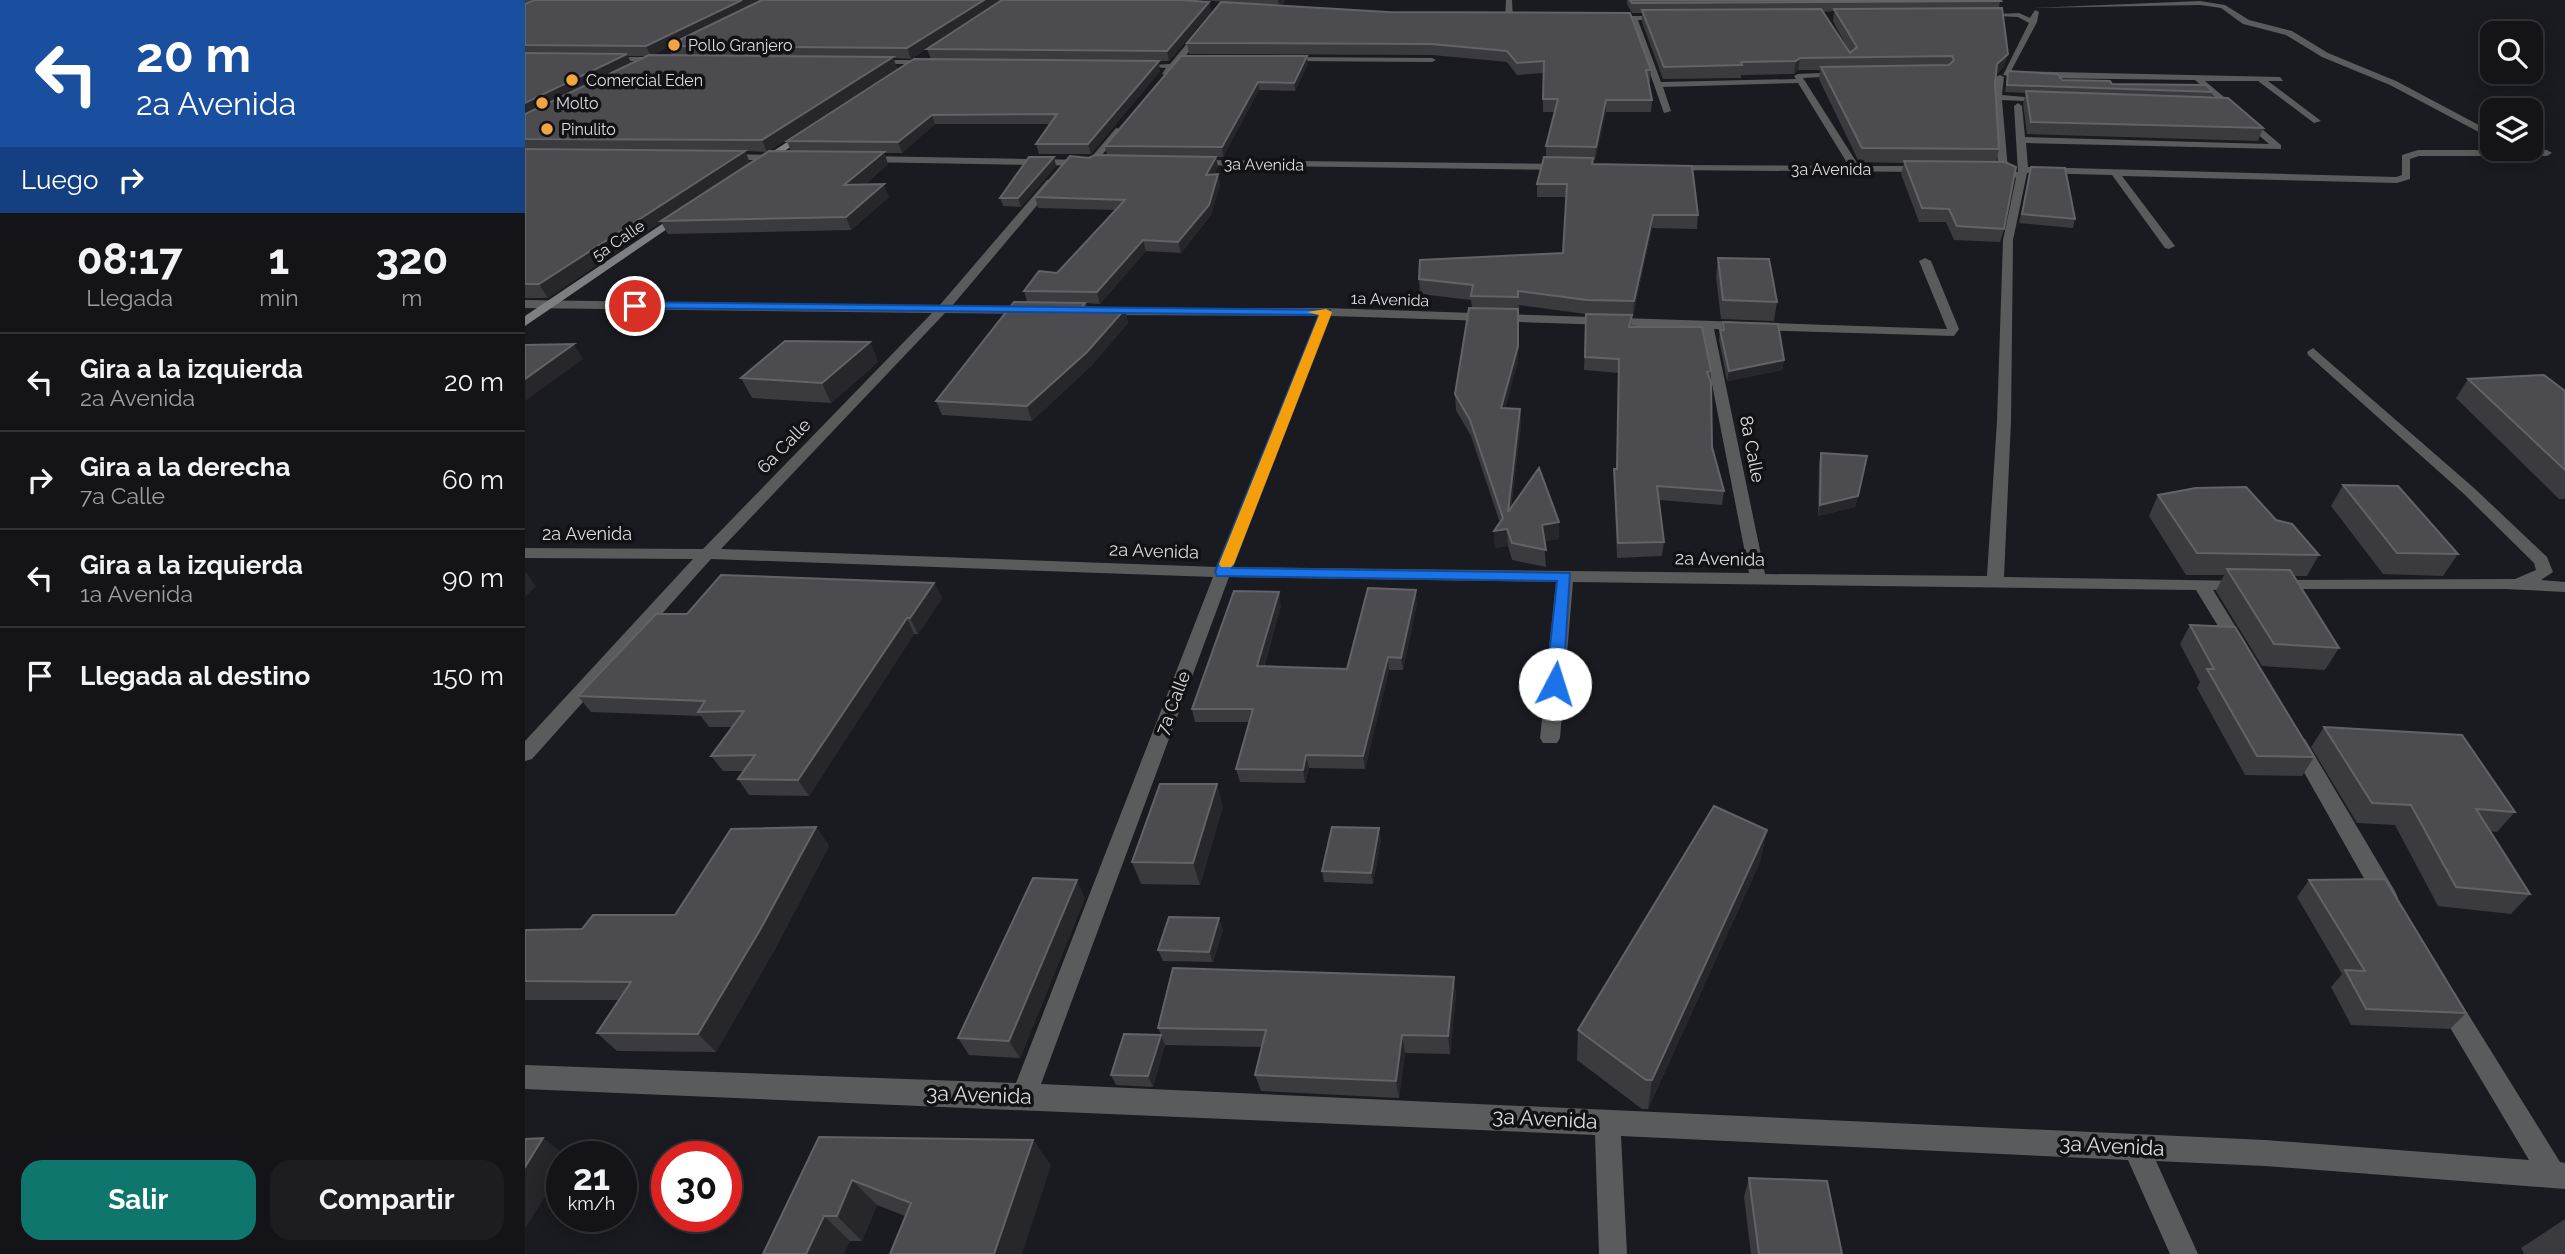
<!DOCTYPE html>
<html lang="es">
<head>
<meta charset="utf-8">
<style>
  :root { --surface:#141418; --page:#1d1d21; --text:#f1f3f6; --muted:#9d9ea2; --line:#333337; --accent:#0f766e }
  body { margin:0; font-family:Raleway,sans-serif; background:var(--page); color:var(--text); height:100vh; display:flex; flex-direction:column; font-size:26px; white-space:nowrap }
  * { box-sizing:border-box; margin:0 }
  p { font-size:23px; color:var(--muted) }
  .icon { flex:none; width:38px; height:38px; fill:none; stroke:currentColor; stroke-width:2; stroke-linecap:round; stroke-linejoin:round }
  .map { position:relative; flex:1; overflow:hidden }
  .details { display:flex; flex-direction:column; background:var(--surface); width:525px }
  .details>* { flex:none }
  .guide { background:#1a4fa0; color:#fff; overflow:hidden }
  .controls { position:absolute; left:1955px; top:21px; display:grid; gap:14px }
  .controls a { display:grid; place-items:center; width:63px; height:63px; border-radius:14px; background:var(--surface); box-shadow:0 4px 18px #0003,0 0 0 2px var(--line); font-size:35px }
  .speed { position:absolute; left:21px; top:1141px; display:flex; gap:14px; font-size:35px; font-weight:700; text-align:center }
  .speed>* { display:grid; place-content:center; width:91px; height:91px; border-radius:50%; background:var(--surface); box-shadow:0 4px 18px #0003,0 0 0 2px var(--line); line-height:1 }
  .speed small { font-size:18px; font-weight:400 }
  .speed .limit { border:10px solid #d22; background:#fff; color:#111 }
  .pin { position:absolute; display:grid; place-items:center; width:60px; height:60px; color:#fff; margin:-30px; border:4px solid #fff; border-radius:50%; box-shadow:0 2px 7px #0007 }
  .me { position:absolute; width:77px; margin:-38px; rotate:5deg; stroke-linejoin:round; filter:drop-shadow(0 0 5px #0008) }
  .turn { display:flex; align-items:center; gap:24px; height:147px; padding:0 21px; font-size:32px }
  .turn .icon { width:91px; height:91px; stroke-width:2.5 }
  .turn b { display:block; font-size:49px; line-height:60px }
  .then { display:flex; align-items:center; height:66px; padding:0 21px; background:#0003; gap:14px; font-size:26px }
  .eta { display:flex; justify-content:space-evenly; align-items:center; height:119px; text-align:center }
  .eta b { font-size:42px; font-weight:700; line-height:49px }
  .primary-button { display:flex; gap:14px; margin-top:auto; padding:14px 21px }
  .primary-button a { flex:1; height:80px; border-radius:21px; background:var(--accent); color:#fff; font-size:28px; font-weight:700; line-height:80px; text-align:center }
  .primary-button a+a { background:var(--page); color:var(--text) }
  ul { padding:0; list-style:none }
  li { display:flex; align-items:center; gap:21px; height:98px; padding:0 21px; border-top:2px solid var(--line) }
  li div { flex:1 }
  li b { display:block; font-size:26px }
  li em { font-style:normal }
  main { display:flex; flex:1; min-height:0 }
  .map>svg:first-child { display:block }
</style>
</head>
<body>
<main>
<section class="details">
<div class="guide">
<div class="turn"><svg class="icon" aria-label="left" viewBox="0 0 24 24"><path d="M17 20v-9H6M10 6l-5 5 5 5"/></svg><div><b>20 m</b>2a Avenida</div></div>
<div class="then">Luego<svg class="icon" aria-label="right" viewBox="0 0 24 24"><path d="M7 20v-9h11M14 6l5 5-5 5"/></svg></div>
</div>
<div class="eta">
<div><b>08:17</b><p>Llegada</p></div>
<div><b>1</b><p>min</p></div>
<div><b>320</b><p>m</p></div>
</div>
<ul>
<li><svg class="icon" aria-label="left" viewBox="0 0 24 24"><path d="M17 20v-9H6M10 6l-5 5 5 5"/></svg><div><b>Gira a la izquierda</b><p>2a Avenida</p></div><em>20 m</em></li>
<li><svg class="icon" aria-label="right" viewBox="0 0 24 24"><path d="M7 20v-9h11M14 6l5 5-5 5"/></svg><div><b>Gira a la derecha</b><p>7a Calle</p></div><em>60 m</em></li>
<li><svg class="icon" aria-label="left" viewBox="0 0 24 24"><path d="M17 20v-9H6M10 6l-5 5 5 5"/></svg><div><b>Gira a la izquierda</b><p>1a Avenida</p></div><em>90 m</em></li>
<li><svg class="icon" aria-label="arrive" viewBox="0 0 24 24"><path d="M6 21V4h12l-3 4 3 4H6"/></svg><div><b>Llegada al destino</b></div><em>150 m</em></li>
</ul>
<div class="primary-button"><a>Salir</a><a>Compartir</a></div>
</section>
<div class="map">
<svg width="2040" height="1254" viewBox="0 0 2040 1254">
  <rect width="100%" height="100%" fill="#1a1b20"/>
  <g fill="none" stroke-linecap="round" stroke-linejoin="round">
    <path fill="#5a5b5d" fill-rule="evenodd" d="M981,0H987L988,18L984,20L980,18Z
      M1675,1L1700,5L1724,20L1767,31L1803,53L1871,81L1967,132V139L1865,85L1797,57L1761,35L1718,24L1696,8L1675,5L1508,8Z
      M1510,10L1514,12L1512,22L1486,71L1755,77L1758,81H1743L1796,121L1789,123L1733,81H1680L1756,145V149L1501,143L1503,167L1871,177L1877,175V155L1893,150H2022L2027,153L2022,156H1894L1885,159V179L1872,183L1597,176L1650,246L1644,249L1640,248L1587,175L1502,173L1488,240L1486,421L1479,577L1721,581L1723,585L1721,589L1688,590L1722,645L1719,649H1707L1671,590L1048,582L1035,738L1032,743H1018L1015,738L1031,582L704,577L516,1084L1740,1140L2004,1160L1914,1009L1910,1001L1914,993L1922,990L1930,993L2035,1162L2040,1163V1189L1740,1166L1631,1161L1673,1254H1645L1603,1160L1096,1136L1102,1254H1074L1070,1135L0,1089V1065L491,1083L688,577L186,559L7,759L0,761V741L168,559L0,558V548L178,549L407,313L0,308V300L414,306L522,180H530V184L427,306L504,307L508,308V314L420,313L196,549L692,567L793,316L577,315L573,314V308H801L1422,329L1394,261L1400,258L1406,261L1434,329L1429,336L1189,329L1240,574L1462,576L1472,421L1478,240L1491,178L1465,169L1473,167L1469,97L1471,77L1475,75L1479,77L1477,95L1525,99L1521,102L1477,100L1483,170L1493,172L1489,106L1493,103L1497,106L1500,137L1744,144L1670,80L1497,78L1478,75L1504,23L1493,17L1451,15L1494,13L1505,18ZM806,316L1176,328L1224,573L708,567Z
      M1081,16H1143L1140,20H1113L1136,82L1271,79L1269,76L1273,74L1319,72L1316,76L1278,78L1334,166H1400L1405,169L1400,172L1141,170L1139,168L1144,165L1324,166L1273,83L1138,87L1146,111L1139,113L1106,20H1084Z
      M674,29L681,31L644,76L637,74L641,68L608,66L645,64Z
      M80,57H136L140,59L136,61H77Z
      M760,57L907,58L911,60L907,62L757,61Z
      M346,60H406L410,62L406,64H343Z
      M591,128L599,130L567,166L339,162L334,159L339,156L564,160Z
      M199,154L255,155L260,158L255,161L196,159V155Z
      M668,160L1039,164L1044,167L1039,170L665,165V161Z
      M1788,348L1949,488L2022,557L2028,572L2016,580L2040,582V592L1979,589H1747L1745,585L1747,581L1753,580L1990,579L2011,570L2009,563L1939,494L1783,355L1782,352Z
      M1773,737L1780,739L1870,891L1873,898L1870,905L1862,907L1854,905L1763,744L1766,739Z"/>
    <path fill="#7e7f83" fill-rule="evenodd" d="M279,131L287,133L238,165L230,163Z
      M155,212L164,214L0,326V316Z"/>
  </g>
  <path fill="#3a3a3f" fill-rule="evenodd" d="M0,0H476L386,59L368,58L372,68L242,152L220,151L225,163L266,151L262,141L635,71L566,154H514L511,144L524,124H410L377,153H359L363,164L339,185L364,197L326,230L143,234L136,222L23,298H0ZM143,47L147,55H128ZM103,56H122L106,63Z
    M677,0H760L756,6L1126,70L1125,82H1124L1127,100L1126,112H1081L1070,160H1068V165L1173,215L1172,229L1127,228L1108,316H1107L1106,327L1186,371L1185,379L1187,447L1199,491L1197,505L1134,500L1139,542L1137,556L1092,558L1089,483V469H1092L1094,373L1059,370L1061,314L994,305L993,361L980,408L995,409L996,425L986,508L1034,522V539L1019,541L1021,567L987,560L983,546L970,548L969,531L975,523L946,436L931,410L930,394L947,308L946,300L895,294L894,279L1038,253L1041,197H1012V184L1021,157V146L1030,112H1018V73L992,75L982,62L907,55L664,54L662,43L700,2Z
    M1102,0H1475L1474,8L1483,54L1479,66L1471,75L1470,84L1474,149L1471,162L1479,229L1475,242L1429,240L1421,222H1394L1376,174L1379,163L1334,162L1294,79L1295,70H1273L1269,74L1216,75V78L1138,79L1117,22V13H1107L1102,4ZM1309,11L1308,21L1325,53L1298,12Z
    M684,2L686,11L644,61L406,59L402,49Z
    M656,56L783,64L770,91L734,90L698,157L582,155L580,146Z
    M1483,71L1537,80L1688,92L1686,98L1738,128L1733,141L1502,134L1498,103L1501,93L1480,92Z
    M691,157L693,167L689,174H693L695,185L686,215L656,253L621,251L575,304L561,303L562,309H600L603,323L566,366L507,421L417,415L411,401L502,302L499,291L532,273L590,210L513,208L510,197L564,158Z
    M531,166L496,207L478,206L475,198Z
    M1506,167L1550,219L1548,228L1494,223Z
    M1193,258L1252,302L1249,321L1196,319L1191,277Z
    M1198,322L1259,360L1257,370L1202,381L1194,340L1195,330H1197Z
    M345,342L353,362L306,403L227,398L216,378Z
    M1943,379L2040,391V499H2034L1931,398Z
    M1296,453L1342,456L1330,507L1293,516L1294,463Z
    M1818,485L1933,554L1918,576L1858,574L1806,506Z
    M1633,495L1751,520L1794,555L1782,576H1768L1814,648L1800,670L1737,666L1691,591L1699,575H1661L1624,516Z
    M409,583L417,598L393,634H389L284,796L224,795L213,779L218,771H198L186,756L207,727H184L176,716L66,712L53,696L162,614Z
    M892,603L878,670H864L840,769L784,768L780,783L715,782L711,769L724,722H670L667,709L756,605L739,667L822,669Z
    M1665,625L1789,757L1777,776L1720,775L1672,688L1675,682L1655,644Z
    M1799,727L1990,812L1972,832L1965,831L2005,894L1986,914L1913,906L1870,825L1832,823L1786,747Z
    M698,806L675,885L616,884L607,862Z
    M291,827L304,846L250,949L191,1052L92,1051L72,1033L94,1000H0V930L57,929L150,915Z
    M1242,830L1235,862L1123,1109H1117L1052,1060L1053,1030Z
    M856,839L848,884L799,882L797,871Z
    M1784,880L1941,1013L1925,1029L1826,1025L1806,987L1817,974L1772,897Z
    M560,898L495,1058L444,1055L433,1038Z
    M698,929L688,962L638,961L633,950Z
    M929,977L931,995L925,1054L880,1053L874,1098L736,1091L730,1075L737,1047L640,1045L628,1087L591,1085L586,1075L636,1035L633,1028Z
    M294,1137L508,1140L526,1166L380,1216L352,1205L337,1241H325L238,1254Z
    M1224,1178L1317,1254H1226L1219,1197Z
    M2040,1219V1254H1999L1996,1248Z"/>
  <path fill="#26262b" d="M217,0H240L142,46L143,47L126,56L121,46Z
    M459,0H476L386,59L382,48Z
    M753,0H760L754,8Z
    M684,2L686,11L644,61L642,51Z
    M102,54L107,65L0,117V103Z
    M1483,54L1479,66L1468,77L1472,64Z
    M782,56L783,64L770,91L769,83Z
    M368,57L372,68L242,152L237,140Z
    M1275,58L1273,70L1269,74L1271,61Z
    M634,61L635,71L566,154L563,144Z
    M733,82L734,90L698,157L697,147Z
    M1081,100V112L1070,160L1071,147Z
    M407,115L410,124L377,153L373,142Z
    M220,151L225,163L136,221V222L23,298L14,284Z
    M359,152L363,164L324,197L319,185Z
    M529,157L531,166L496,207L493,198Z
    M691,157L693,167L683,185L681,175Z
    M693,174L695,185L686,215L656,253L653,242Z
    M359,184L364,197L326,230L321,217Z
    M1128,215L1127,228L1108,316L1109,301Z
    M618,240L621,251L575,304L572,292Z
    M600,309L603,323L566,366L507,421L502,406Z
    M993,309V361L976,424V408Z
    M345,342L353,362L306,403L297,383Z
    M49,344L58,359L0,401V379Z
    M1259,360L1257,370L1202,381L1204,371Z
    M995,409L996,425L983,529V512Z
    M1333,496L1330,507L1293,516L1295,505Z
    M1034,522V539L1017,542V525Z
    M982,529L983,546L970,548L969,531Z
    M0,571L11,586L0,597Z
    M409,583L417,598L393,634L385,618Z
    M891,590L892,603L878,670L876,658Z
    M754,592L756,605L735,679L732,666Z
    M382,618L389,634L284,796L273,780Z
    M863,657L864,670L840,769L838,756Z
    M781,755L784,768L780,783L778,770Z
    M692,784L698,806L675,885L668,863Z
    M291,827L304,846L250,949L191,1052L173,1034Z
    M854,828L856,839L848,884L846,873Z
    M1242,830L1235,862L1123,1109L1127,1080Z
    M552,880L560,898L495,1058L484,1041Z
    M694,918L698,929L688,962L684,952Z
    M929,977L931,995L925,1054L923,1036Z
    M636,1035L640,1045L628,1087L623,1076Z
    M877,1035L880,1053L874,1098L871,1081Z
    M18,1138L43,1157H37V1169L0,1229V1167Z
    M508,1140L526,1166L497,1254H469Z
    M327,1180L352,1205L337,1241L312,1216Z
    M299,1216L325,1241L319,1254H281Z"/>
  <path fill="#4c4c50" stroke="#626267" stroke-width="2" d="M10,0H217L121,46L0,45V4Z
    M237,0H459L382,48L142,46Z
    M477,0H656L684,2L642,51L402,49Z
    M1105,0H1475L1476,1L1107,3Z
    M696,2L863,12L1105,13L1126,70H1121L1127,100H1081L1071,147L1021,146L1033,99H1018L1019,61L992,63L982,51L906,44L662,43Z
    M1477,8L1483,54L1472,64L1470,84L1474,149L1337,148L1296,67L1424,65L1429,60L1427,56L1275,58L1271,61L1216,62L1217,65L1139,67L1117,10L1296,9L1325,53L1332,47L1309,9Z
    M0,53L102,54L0,103Z
    M124,55L368,57L237,140L0,139V114Z
    M656,56H782L769,83L733,82L697,147L580,146Z
    M389,59L634,61L563,144H511L532,114L407,115L373,142L262,141Z
    M1483,71L1533,74L1537,80L1585,81L1587,84L1681,85L1688,92L1482,85Z
    M1501,91L1703,98L1738,128L1506,122Z
    M0,149L220,151L14,284H0Z
    M244,151L359,152L319,185L359,184L321,217L136,221Z
    M570,155L691,157L681,175L693,174L684,205L653,242L618,240L572,292L499,291L514,271L532,273L600,200L510,197L545,156L564,158Z
    M504,157H529L493,198H475Z
    M1019,157L1068,158L1067,164L1167,166L1173,215H1128L1109,301L1062,300L993,291V297L946,296L948,285L894,279L895,260L1038,253L1042,184H1012Z
    M1379,161L1480,162L1491,167L1479,229L1432,226L1424,209L1397,208Z
    M1506,167L1540,168L1550,219L1497,214Z
    M1193,258L1244,259L1252,302L1198,300Z
    M489,302L560,303L555,309H600L562,352L502,406L411,401Z
    M944,308L993,309V346L976,408L995,409L983,512L1014,468L1034,522L1017,525L1021,550L987,543L982,529L969,531L978,518L945,420L930,394Z
    M1061,314L1107,315L1104,327H1177L1186,371L1182,372L1186,382L1187,447L1199,491L1132,486L1139,542L1093,543L1089,469H1092L1094,359L1060,357Z
    M1198,322L1253,324L1259,360L1204,371L1195,330H1199Z
    M260,341L345,342L297,383L216,378Z
    M49,344L0,379V345Z
    M2019,375L2040,391V470L1943,379Z
    M1296,453L1342,456L1333,496L1295,505Z
    M1818,485L1873,486L1933,554L1872,553Z
    M1721,487L1751,520L1767,524L1794,555L1672,553L1633,495L1671,488Z
    M1702,569L1765,570L1814,648L1749,644Z
    M196,575L409,583L385,618H382L273,780L213,779L230,755L186,756L219,711L173,712L180,701L53,696L131,614H162Z
    M843,588L891,590L876,658L863,657L838,756L781,755L778,770L711,769L728,709H667L709,591L754,592L732,666L822,669Z
    M1665,625L1710,627L1789,757L1732,756L1682,669H1689Z
    M1799,727L1937,735L1990,812L1951,809L2005,894L1931,887L1886,805L1847,803Z
    M635,784H692L668,863L607,862Z
    M1189,806L1242,830L1127,1080H1121L1053,1030Z
    M291,827L235,930L173,1034L72,1033L106,982L0,981V930L57,929L68,915H150L206,829Z
    M807,827L854,828L846,873L797,871Z
    M508,878L552,880L484,1041L433,1038Z
    M1860,879L1941,1013L1841,1009L1820,970L1840,971L1784,880Z
    M644,917L694,918L684,952L633,950Z
    M648,968L929,977L923,1036L877,1035L871,1081L730,1075L741,1030L633,1028Z
    M599,1034L636,1035L623,1076L586,1075Z
    M294,1137L508,1140L469,1254H365L386,1203L327,1180L312,1216H299L281,1254H238Z
    M18,1138L0,1167V1139Z
    M1224,1178L1302,1181L1317,1254H1234Z"/>
  <path fill="#1a73e8" stroke="#114b97" stroke-width="2" d="M110,302L805,310L707,568L1045,573L1038,684L1030,690L1021,684L1032,581L692,576L690,572L794,315L106,308V303Z"/>
  <path fill="#f59e0b" d="M801,309L807,312L709,564L706,567H696L694,564L794,315L782,312Z"/>
  <g fill="#f3a442" stroke="#121216" stroke-width="2.5">
    <circle cx="149" cy="45" r="7"/>
    <circle cx="47" cy="80" r="7"/>
    <circle cx="17" cy="103" r="7"/>
    <circle cx="22" cy="129" r="7"/>
  </g>
  <g text-anchor="middle" stroke-width="7" stroke-linejoin="round" paint-order="stroke">
    <g font-size="16" fill="#dcdcdf" stroke="#121216" text-anchor="start">
      <text x="163" y="51">Pollo Granjero</text>
      <text x="61" y="86">Comercial Eden</text>
      <text x="31" y="109">Molto</text>
      <text x="36" y="135">Pinulito</text>
    </g>
    <g font-size="16" fill="#dcdcdf" stroke="#121216">
      <text transform="translate(739 164) rotate(1)" y="6">3a Avenida</text>
      <text x="1306" y="175">3a Avenida</text>
      <text transform="translate(93 240) rotate(-34)" y="6">5a Calle</text>
      <text transform="translate(865 299) rotate(2)" y="6">1a Avenida</text>
    </g>
    <g font-size="18" fill="#dcdcdf" stroke="#121216">
      <text transform="translate(259 446) rotate(-46)" y="6">6a Calle</text>
      <text transform="translate(1227 449) rotate(79)" y="6">8a Calle</text>
      <text x="62" y="540">2a Avenida</text>
      <text transform="translate(629 551) rotate(2)" y="6">2a Avenida</text>
      <text transform="translate(1195 559) rotate(1)" y="6">2a Avenida</text>
      <text transform="translate(648 703) rotate(-69)" y="6">7a Calle</text>
    </g>
    <g font-size="21" fill="#dcdcdf" stroke="#121216">
      <text transform="translate(454 1095) rotate(2)" y="7">3a Avenida</text>
      <text transform="translate(1020 1119) rotate(3)" y="7">3a Avenida</text>
      <text transform="translate(1587 1146) rotate(3)" y="7">3a Avenida</text>
    </g>
  </g>
</svg>
<div class="controls">
<a><svg class="icon" aria-label="search" viewBox="0 0 24 24"><circle cx="10" cy="10" r="6"/><path d="M15 15l6 6"/></svg></a>
<a><svg class="icon" aria-label="layers" viewBox="0 0 24 24"><path d="M12 4l9 5-9 5-9-5zM3 14l9 5 9-5"/></svg></a>
</div>
<div class="speed"><div>21<small>km/h</small></div><div class="limit">30</div></div>
<div class="pin" style="left:110px;top:306px;background:#d93025"><svg class="icon" aria-label="arrive" viewBox="0 0 24 24"><path d="M6 21V4h12l-3 4 3 4H6"/></svg></div>
<svg class="me" style="left:1030px;top:684px" viewBox="-20 -20 40 40"><circle r="19" fill="#fff"/><path d="M0-13L10 11 0 6-10 11z" fill="#1a73e8"/></svg>
</div>
</main>
</body>
</html>
